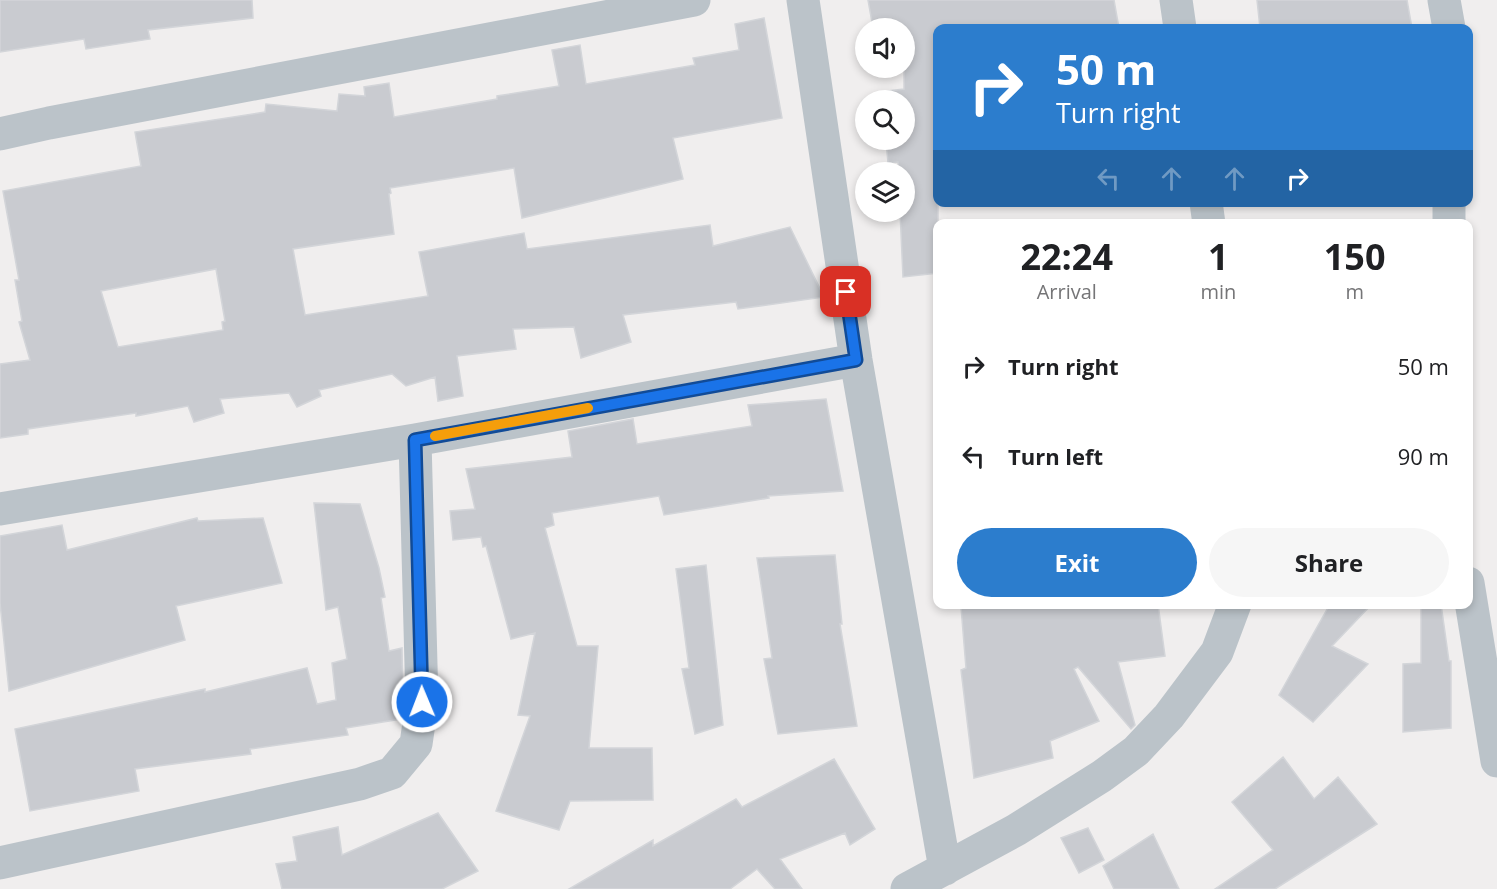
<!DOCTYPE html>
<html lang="en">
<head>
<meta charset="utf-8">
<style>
  :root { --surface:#fff; --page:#f6f6f6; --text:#202124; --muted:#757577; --accent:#2c7dcd }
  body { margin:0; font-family:"Open Sans",sans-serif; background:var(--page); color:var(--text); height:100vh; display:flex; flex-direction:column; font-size:22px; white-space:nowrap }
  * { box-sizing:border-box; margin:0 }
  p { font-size:20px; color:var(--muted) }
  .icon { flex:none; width:33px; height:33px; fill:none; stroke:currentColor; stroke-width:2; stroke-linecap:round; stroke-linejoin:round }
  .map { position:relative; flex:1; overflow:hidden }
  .sheet { position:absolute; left:933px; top:219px; width:540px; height:390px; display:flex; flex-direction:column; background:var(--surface); border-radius:12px; box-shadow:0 3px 9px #0003 }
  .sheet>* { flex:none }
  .banner { position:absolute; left:933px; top:24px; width:540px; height:183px; border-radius:12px; box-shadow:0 3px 9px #0003; background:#2c7dcd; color:#fff; overflow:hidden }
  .tools { position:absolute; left:855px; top:18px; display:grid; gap:12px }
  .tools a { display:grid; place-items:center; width:60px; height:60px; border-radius:50%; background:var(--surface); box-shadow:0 3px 9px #0003; font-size:30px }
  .pin { position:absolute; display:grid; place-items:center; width:51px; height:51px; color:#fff; margin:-26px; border-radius:12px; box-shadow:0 3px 9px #0006 }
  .me { position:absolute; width:66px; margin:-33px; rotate:359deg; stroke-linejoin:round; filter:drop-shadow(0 0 4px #0008) }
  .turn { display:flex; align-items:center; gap:21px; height:126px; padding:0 24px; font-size:27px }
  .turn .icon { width:78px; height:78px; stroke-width:2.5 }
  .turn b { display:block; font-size:42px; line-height:51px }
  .lanes { display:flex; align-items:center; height:57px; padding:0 24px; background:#0003; justify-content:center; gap:30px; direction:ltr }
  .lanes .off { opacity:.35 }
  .eta { display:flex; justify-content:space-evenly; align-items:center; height:102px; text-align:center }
  .eta b { font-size:36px; font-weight:700; line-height:42px }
  .cta { display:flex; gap:12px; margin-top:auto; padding:12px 24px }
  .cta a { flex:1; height:69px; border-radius:36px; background:var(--accent); color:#fff; font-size:24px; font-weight:700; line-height:69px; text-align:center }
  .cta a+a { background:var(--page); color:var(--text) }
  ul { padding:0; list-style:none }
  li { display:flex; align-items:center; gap:18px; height:90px; padding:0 24px }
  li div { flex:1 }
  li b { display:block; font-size:22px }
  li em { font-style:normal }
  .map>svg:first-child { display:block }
</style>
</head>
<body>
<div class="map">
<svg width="1497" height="889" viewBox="0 0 1497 889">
  <rect width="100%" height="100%" fill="#f0eeee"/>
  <path fill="#c9cbd0" stroke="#d3d5d9" stroke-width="1.5" fill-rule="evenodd" d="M0,0H252L253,18L148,30L150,39L86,49L84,39L0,52Z
    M868,0H1114L1119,28H938V273L903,277L900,212H904V172H899L898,162L888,163L886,140H904V100H881L880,92L904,89V28H873Z
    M1257,0H1407L1412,28H1260Z
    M764,18L782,118L673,138L683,179L522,218L514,168L390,188L391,193L389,194L394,234L293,249L305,315L428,296L419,252L524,233L527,249L710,225L713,246L790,227L824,297L738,309L736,302L623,315L631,342L581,358L574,327L513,329L516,349L457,356L463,396L438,401L435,377L406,386L392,374L319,390L321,396L297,407L289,393L220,399L224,413L194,422L188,406L136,416V413L28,429V434L0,438V364L30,360L19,322L22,321L15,280H19L3,191L141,166L135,132L265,112L266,104L337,111L339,94L365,96L364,87L389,83L394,117L497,99V96L559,86L552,50L580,45L586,84L695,65L693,58L739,50L735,24ZM216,269L225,321L222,322L223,330L118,347L101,291Z
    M826,399L843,491L768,496L769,498L664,515L659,496L552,513L554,525L545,528L577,646H598L589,748H652L653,800L570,801L559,830L496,811L530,716L518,715L535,633L511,639L486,546L483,547L481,537L453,540L450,511L475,509L466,469L572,457L568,431L633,419L637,444L752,426L748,405Z
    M314,503L360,504L379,568L385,597L381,598L389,651L402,648L403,701L401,719L346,728L348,735L250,749L251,754L135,769L139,791L30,811L15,729L205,689V692L307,668L317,704L336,700L332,663L347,659L338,607L326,610Z
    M197,518L198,521L263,518L282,583L176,606L185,640L9,691L0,603V536L62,525L67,550Z
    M835,555L842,624H840L857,726L778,734L764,659L772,658L757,558Z
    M706,565L723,725L695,734L682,669L689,668L676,569Z
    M977,604H1158L1165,656L1118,662L1135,725L1131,729L1078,667L1074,669L1099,721L1050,741L1053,758L974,778L961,670L966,668L961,607Z
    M1330,604H1372L1332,646L1368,664L1313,722L1279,695Z
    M1421,604H1441L1449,661H1451V728L1403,732V664L1421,663Z
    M1283,757L1314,799L1338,777L1377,824L1275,889H1215L1273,850L1232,802Z
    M834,759L875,829L850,845L845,833L780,859L802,889H775L757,869L730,889H569L653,840V846L736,799L742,807Z
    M438,813L478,871L442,889H282L276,864L297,861L293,837L338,827L342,855Z
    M1088,828L1104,860L1079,873L1061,838Z
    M1153,834L1179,889H1114L1103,866Z"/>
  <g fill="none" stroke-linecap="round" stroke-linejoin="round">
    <path stroke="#bbc3c9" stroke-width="33" d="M803,0L856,360L945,869
      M1176,0L1180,28
      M1444,0L1449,28
      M0,134L49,123L694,0
      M1206,202L1209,224
      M1449,224V202
      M0,509L415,440L856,360
      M1468,583L1497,761
      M0,863L360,784L392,773L416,744L422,702L415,440
      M907,889L1016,830L1102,776L1136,751L1169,716L1217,652L1235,604"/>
  </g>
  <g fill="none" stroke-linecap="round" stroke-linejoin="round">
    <defs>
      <path id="route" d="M422,702L415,440L856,360L846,292"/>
    </defs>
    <use href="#route" stroke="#114b97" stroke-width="15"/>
    <use href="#route" stroke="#1a73e8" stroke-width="10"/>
    <path stroke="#f59e0b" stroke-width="10" d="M435,436L588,408"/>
  </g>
</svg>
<div class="tools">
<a><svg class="icon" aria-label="sound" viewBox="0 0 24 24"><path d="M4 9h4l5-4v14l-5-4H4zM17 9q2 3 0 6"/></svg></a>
<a><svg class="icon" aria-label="search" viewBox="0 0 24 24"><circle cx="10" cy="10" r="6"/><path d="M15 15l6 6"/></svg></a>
<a><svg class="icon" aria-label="layers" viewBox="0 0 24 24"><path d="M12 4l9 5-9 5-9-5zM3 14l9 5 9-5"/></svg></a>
</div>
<div class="pin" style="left:846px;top:292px;background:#d93025"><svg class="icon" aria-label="arrive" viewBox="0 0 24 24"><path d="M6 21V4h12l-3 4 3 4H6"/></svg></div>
<svg class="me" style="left:422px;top:702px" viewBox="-20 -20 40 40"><circle r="17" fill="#1a73e8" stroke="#fff" stroke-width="3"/><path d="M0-11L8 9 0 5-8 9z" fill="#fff"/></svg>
<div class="banner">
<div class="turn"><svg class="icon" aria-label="right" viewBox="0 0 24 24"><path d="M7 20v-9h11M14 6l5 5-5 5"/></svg><div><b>50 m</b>Turn right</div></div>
<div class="lanes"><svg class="icon off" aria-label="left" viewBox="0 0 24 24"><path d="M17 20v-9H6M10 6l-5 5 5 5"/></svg><svg class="icon off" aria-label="ahead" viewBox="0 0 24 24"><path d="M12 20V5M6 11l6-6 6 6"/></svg><svg class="icon off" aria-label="ahead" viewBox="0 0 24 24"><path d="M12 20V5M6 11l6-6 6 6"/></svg><svg class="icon" aria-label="right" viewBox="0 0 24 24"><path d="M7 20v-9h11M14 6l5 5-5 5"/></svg></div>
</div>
<section class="sheet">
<div class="eta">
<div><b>22:24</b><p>Arrival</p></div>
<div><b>1</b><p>min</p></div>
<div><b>150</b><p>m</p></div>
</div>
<ul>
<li><svg class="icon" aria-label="right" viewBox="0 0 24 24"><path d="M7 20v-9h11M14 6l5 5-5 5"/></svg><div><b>Turn right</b></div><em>50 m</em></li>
<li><svg class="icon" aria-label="left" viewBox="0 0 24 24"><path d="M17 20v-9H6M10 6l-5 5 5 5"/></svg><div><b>Turn left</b></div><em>90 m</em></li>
</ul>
<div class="cta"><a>Exit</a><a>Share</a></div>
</section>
</div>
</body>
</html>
